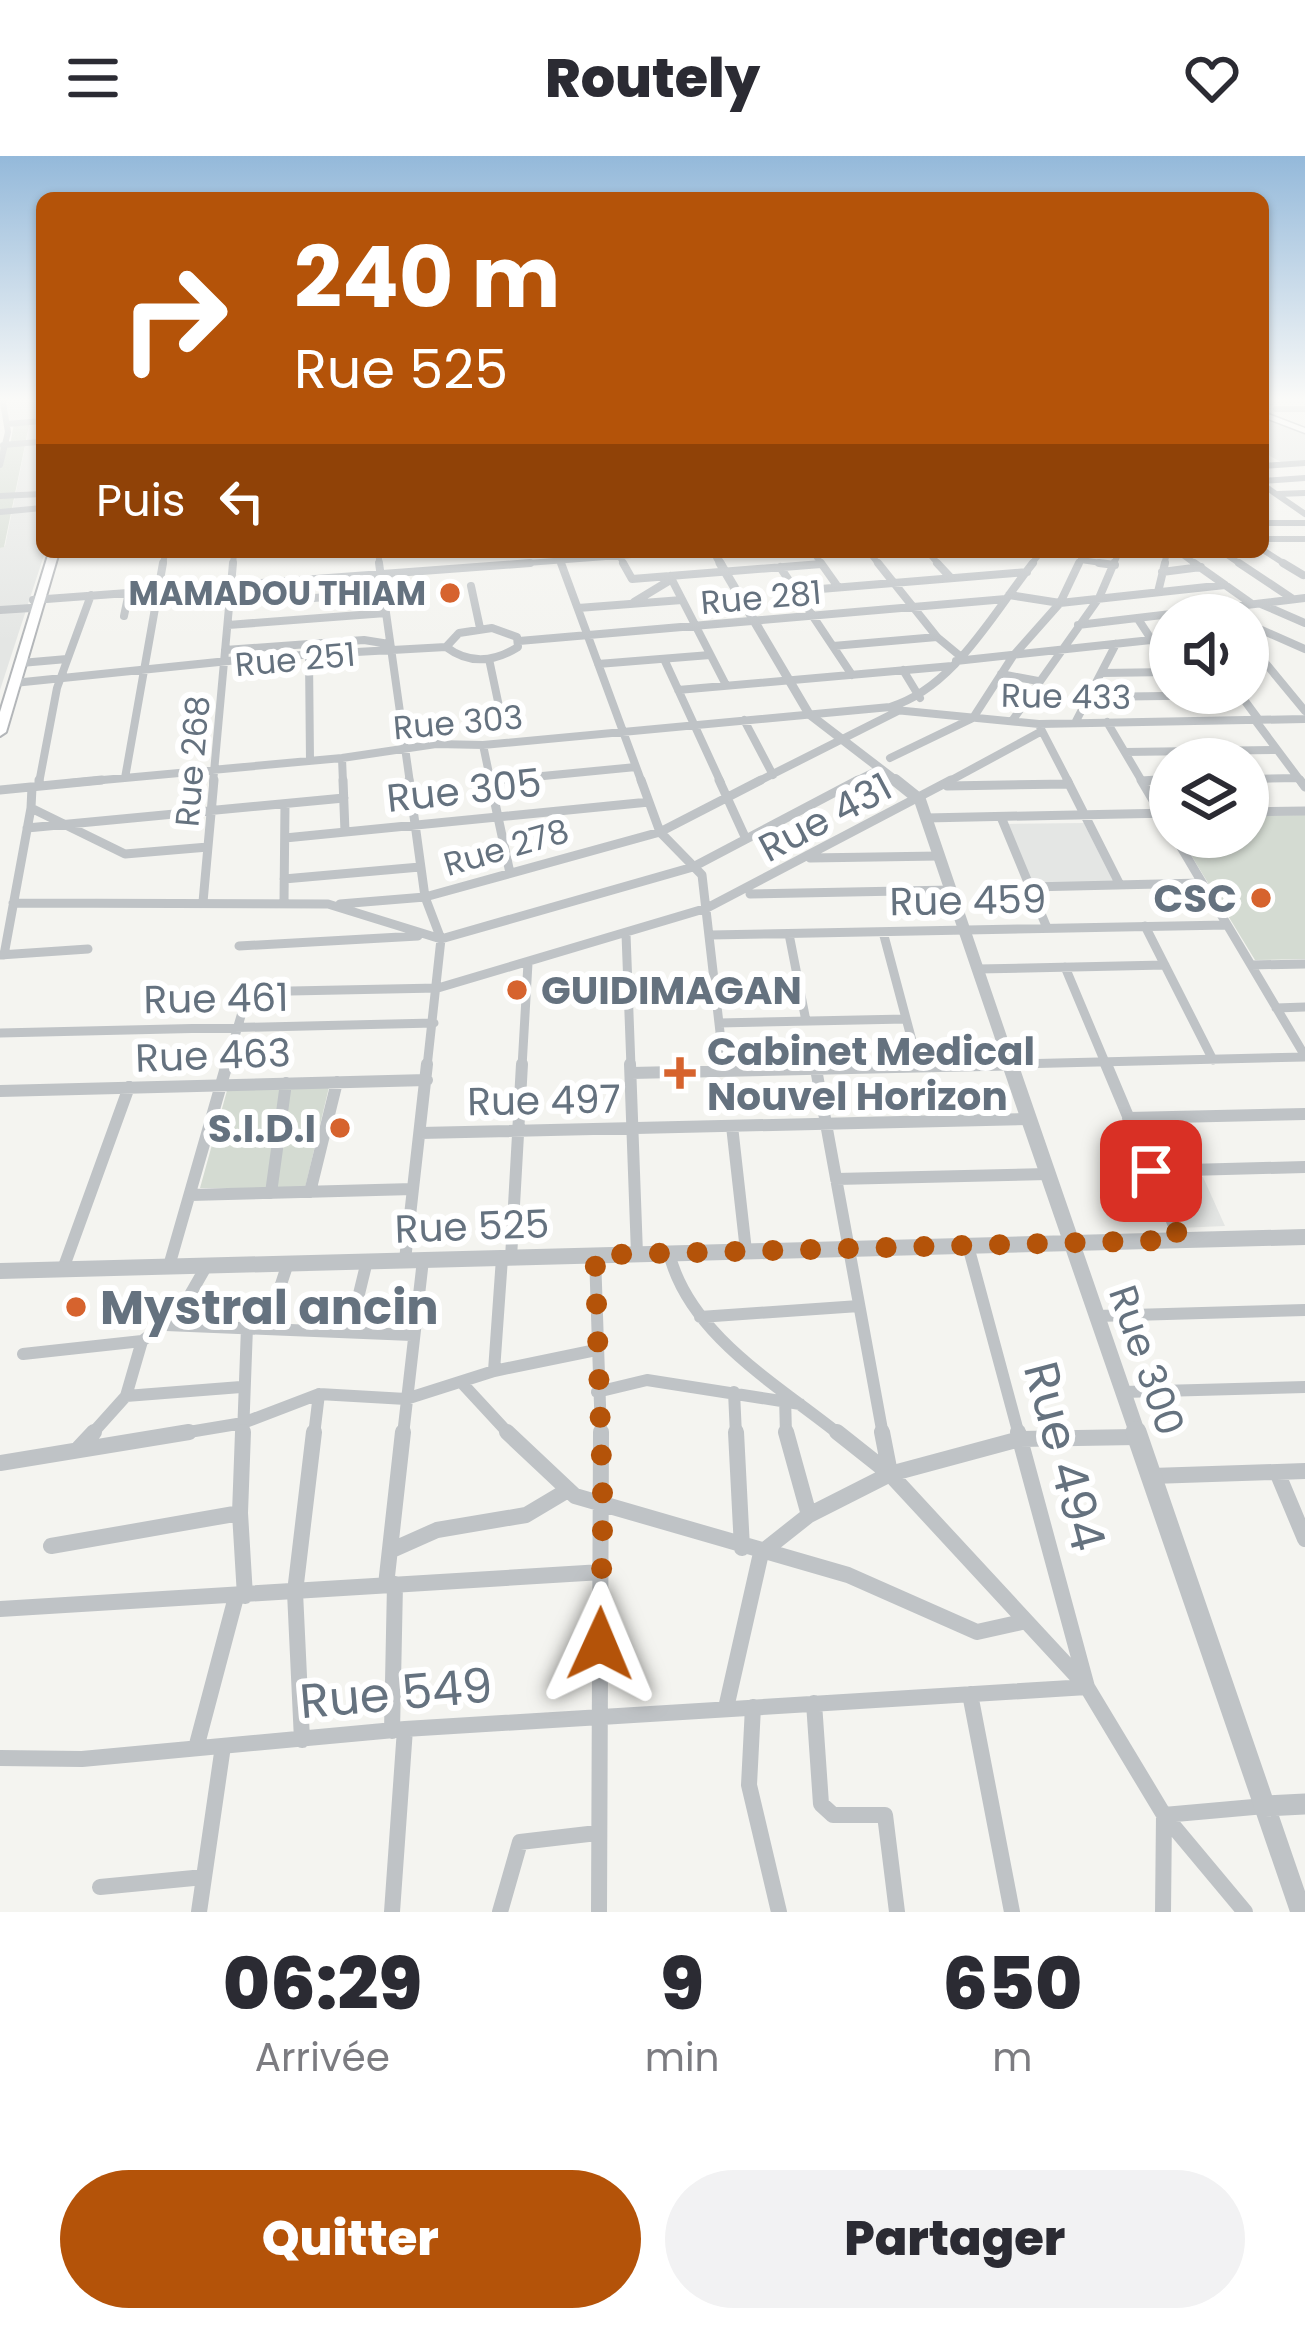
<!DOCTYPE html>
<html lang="fr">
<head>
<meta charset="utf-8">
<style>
  :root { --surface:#fff; --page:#f2f2f3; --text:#2b2b33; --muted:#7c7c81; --accent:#b45309 }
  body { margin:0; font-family:Poppins,sans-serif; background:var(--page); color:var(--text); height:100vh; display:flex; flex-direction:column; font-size:45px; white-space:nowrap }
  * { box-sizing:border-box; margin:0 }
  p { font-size:39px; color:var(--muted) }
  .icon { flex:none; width:66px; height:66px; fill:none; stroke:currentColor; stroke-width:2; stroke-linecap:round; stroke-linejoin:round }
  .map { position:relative; height:1756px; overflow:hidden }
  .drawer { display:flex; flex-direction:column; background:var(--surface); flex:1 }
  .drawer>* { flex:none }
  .guide { position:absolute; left:36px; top:36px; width:1233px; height:366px; border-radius:18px; box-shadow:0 3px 9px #0004; background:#b45309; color:#fff; overflow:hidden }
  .buttons { position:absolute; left:1149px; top:438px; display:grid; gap:24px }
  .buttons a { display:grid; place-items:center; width:120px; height:120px; border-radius:50%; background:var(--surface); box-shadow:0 3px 9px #0004; font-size:60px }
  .pin { position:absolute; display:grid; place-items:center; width:102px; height:102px; color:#fff; margin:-51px; border-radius:24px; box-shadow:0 6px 18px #0006 }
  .me { position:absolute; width:132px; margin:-66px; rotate:1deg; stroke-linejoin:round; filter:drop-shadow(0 0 9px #0008) }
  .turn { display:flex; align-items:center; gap:42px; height:252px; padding:0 60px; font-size:54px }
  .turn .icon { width:156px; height:156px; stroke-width:2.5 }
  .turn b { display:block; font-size:84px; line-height:102px }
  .then { display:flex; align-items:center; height:114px; padding:0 60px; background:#0003; gap:24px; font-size:45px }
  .eta { display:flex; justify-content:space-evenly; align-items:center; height:204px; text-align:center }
  .eta b { font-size:72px; font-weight:800; line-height:84px }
  .cta { display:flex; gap:24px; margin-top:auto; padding:24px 60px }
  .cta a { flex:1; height:138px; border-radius:72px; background:var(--accent); color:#fff; font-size:48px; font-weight:800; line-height:138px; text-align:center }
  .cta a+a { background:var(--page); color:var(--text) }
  header { display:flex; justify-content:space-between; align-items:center; height:156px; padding:0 60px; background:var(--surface); font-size:54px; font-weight:800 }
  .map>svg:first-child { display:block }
</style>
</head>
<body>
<header><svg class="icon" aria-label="menu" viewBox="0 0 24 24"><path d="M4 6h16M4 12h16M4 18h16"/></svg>Routely<svg class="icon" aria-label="heart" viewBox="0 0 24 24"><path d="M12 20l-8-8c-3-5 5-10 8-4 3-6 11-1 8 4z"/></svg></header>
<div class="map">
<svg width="1305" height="1756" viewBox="0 0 1305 1756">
  <rect width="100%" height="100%" fill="#f4f4f0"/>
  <path fill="#e4e6e4" d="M4,241H42L45,396L0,534V392L5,390L30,266L9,267Z
    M1263,260L1305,278V304L1281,306L1263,296Z
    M1084,667L1114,727L1031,728L1006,668Z
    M1203,1021L1225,1070L1179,1072L1158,1022Z"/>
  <path fill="#d4dbd2" d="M30,265L4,391L0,392V290L10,289L14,267Z
    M1305,659V803L1255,804L1180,681H1248V660Z
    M330,927L305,1032H200L228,931Z"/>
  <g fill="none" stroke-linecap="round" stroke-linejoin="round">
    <defs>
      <path id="secondary" d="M1263,256L1305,272V277L1263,261Z"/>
      <path id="primary" d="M49,396H59L6,576L0,580V556Z"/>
    </defs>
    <use href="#secondary" stroke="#b2b6ba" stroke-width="3"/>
    <use href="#primary" stroke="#b3b6b9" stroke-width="4"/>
    <path stroke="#bfc3c6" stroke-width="6" d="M1276,253H1305
      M7,268L42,265
      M3,289L38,286L42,277
      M0,309L8,276L2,241
      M1263,310L1305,307
      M1263,325L1305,322
      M1263,329L1305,358
      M1278,338L1305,337
      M0,340L42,338
      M0,356L42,352
      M1263,367H1305
      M1263,383H1305
      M1263,394L1288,410
      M378,396L380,410
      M557,396L562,410
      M617,396L625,410
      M813,396L823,410
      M869,396L880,410
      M928,396L940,410
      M1179,396L1198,410
      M1223,396L1243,410
      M930,399L963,396
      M1081,404L1115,409
      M163,410L165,396
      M233,410L234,396
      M490,410L671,396
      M800,410L821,408
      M1030,410L1041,396
      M1078,410L1084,396
      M1113,410L1119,396
      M1164,410L1167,396"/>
    <path stroke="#bfc3c6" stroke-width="8" d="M379,407L410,627
      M561,407L642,627
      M623,407L632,423L821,408
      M821,407L838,431
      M878,407L937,481L960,500
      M937,407L951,422
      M1099,407L1115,409
      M1194,407L1252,448
      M1239,407L1293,443
      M1283,407L1303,419
      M780,411L852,519
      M1162,416L1201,411
      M670,420L726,529
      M471,430L480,472
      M796,435L1027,416
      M1158,436L1165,407
      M1009,439L1060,447L1225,429
      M33,444L530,407
      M634,446L672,423
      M229,448L383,437
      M1261,448L1305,467
      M578,452L682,444
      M0,454L31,452
      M124,460L129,436
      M1138,463L1170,512
      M1248,468L1305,493
      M228,469L386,457
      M1078,469L1305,442
      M492,472L517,481L518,491C494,506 470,509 446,491L459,477Z
      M519,485L1006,443
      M1248,486L1305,555
      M833,490L937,481
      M225,494L364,484L389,488
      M309,501L310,605
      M489,503L500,555
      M664,503L721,627
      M956,505L1151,484
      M21,507L67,503
      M598,508L710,499
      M903,514L920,542
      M1102,517L1170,516
      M1001,518L1038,525
      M14,527L267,501L446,491
      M678,534L952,510
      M1239,537L1259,564
      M1089,541L1240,539
      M895,554L1039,568L1305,563
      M744,564L773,619
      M1255,564L1302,627
      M1012,565L1099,442L1114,407
      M1107,566L1143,627
      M1075,567L1116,488
      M1040,571L1069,627
      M483,589L491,627
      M1125,596L1277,594
      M342,602L343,627
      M890,602L973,562L1013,500L1060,447L1079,407
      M125,622L163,407
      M1248,623L1298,622
      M491,625L636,611
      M1142,625L1170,624
      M39,627L57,532L91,439
      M70,627L342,602L436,588L483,589L890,551C954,532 993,457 1033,407
      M213,627L233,407
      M755,627L898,555
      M852,627L880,613
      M946,627L1042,575"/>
    <path stroke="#bfc3c6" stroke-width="9" d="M343,624L345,676
      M409,624L425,741L441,783L427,911
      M490,624L510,717
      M641,624L660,676L702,719L724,911
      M719,624L746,683
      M1067,624L1120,729
      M1141,624L1170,673
      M1300,624L1305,631
      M491,625L497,624
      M1142,625L1157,624
      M39,630V624
      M947,630L1069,628
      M32,631L31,652L125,698L208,691
      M0,634L102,624
      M1248,656L1305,655
      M1001,661L1047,772
      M926,662L1170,657
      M27,672L344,642
      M1175,681L1305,900
      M285,682L649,646
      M810,702L939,700
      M284,723L420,711
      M1030,731L1202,727
      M750,738L951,734
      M203,746L214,624
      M284,746L285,648
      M13,747L328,748L441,783L693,711L858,624
      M340,748L425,741L660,676L761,624
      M1145,770L1213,904
      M883,776L919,911
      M626,778L631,911
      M789,778L806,865
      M710,779L1227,769
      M239,790L418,780
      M0,799L88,793
      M4,799L31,652
      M1251,809L1305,808
      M1065,811L1107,911
      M978,813L1165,809
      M1276,852L1305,851
      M719,867L906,863
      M0,877L434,867
      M226,911L248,836L438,832L707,752L951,624
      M522,911L528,807
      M898,911L1305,901"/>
    <path stroke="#bfc3c6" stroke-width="12" d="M630,908L637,1098
      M724,908L725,915
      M1106,908L1180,1084
      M816,913L883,1279
      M631,917L1024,908
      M0,935L427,924
      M1128,962L1305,958
      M732,970L746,1095
      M420,977L1029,963
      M1151,1015L1305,1011
      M836,1023L1048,1018
      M310,1036L337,926
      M271,1037L286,927
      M190,1039L413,1033
      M968,1090L1019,1279
      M669,1097C689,1179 778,1229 840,1279
      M595,1099L601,1279
      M511,1102L522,908
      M405,1104L427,908
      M169,1110L227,908
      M63,1113L129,931
      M1097,1160L1305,1154
      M700,1161L859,1150
      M166,1169L412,1179
      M267,1171L288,1107
      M350,1175L367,1105
      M23,1198L142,1185
      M494,1215L502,1102
      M461,1226L510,1279
      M597,1236L647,1224L800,1248
      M734,1236L736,1279
      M1123,1236L1305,1231
      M126,1240L241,1231
      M785,1240L786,1279
      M91,1279L126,1240L142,1185L179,1158L207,1109
      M171,1279L243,1267L319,1238L406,1243L494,1215L596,1194
      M243,1279L247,1171
      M314,1279L319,1238
      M403,1279L423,1104"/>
    <path stroke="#bfc3c6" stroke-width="16" d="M243,1276L240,1357L245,1440
      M507,1276L575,1340L848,1419L977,1476L1022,1466
      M736,1276L742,1392
      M786,1276L809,1359
      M837,1276L890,1318L1087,1531L1164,1659L1245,1756
      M882,1276L890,1317
      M79,1292L94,1276
      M0,1307L189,1276
      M1277,1316L1305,1383
      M1152,1320L1305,1315
      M51,1390L240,1357
      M392,1394L437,1374L526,1359L568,1334
      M386,1429L403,1276
      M0,1453L602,1416
      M970,1538L1012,1756
      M814,1547L821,1648L833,1659H885L897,1756
      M753,1551L749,1629L779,1756
      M726,1552L761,1397L809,1359L890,1318L1020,1283L1136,1281
      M392,1575L395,1428
      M302,1584L295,1436L314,1276
      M196,1592L236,1441
      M0,1602L82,1603L405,1573L1087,1531L1018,1276
      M100,1731L204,1721
      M199,1756L223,1590
      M392,1756L405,1573
      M500,1756L520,1686L597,1677
      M599,1756L601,1276
      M1163,1756L1164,1659L1265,1650"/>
    <path stroke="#bfc3c6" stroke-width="8" d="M714,396L722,410"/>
    <path stroke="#bfc3c6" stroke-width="9" d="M720,407L809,558L899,627"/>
    <path stroke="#bfc3c6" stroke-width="12" d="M895,624L920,644L1011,911"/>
    <path stroke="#bfc3c6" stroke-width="16" d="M1010,908L1138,1279
      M0,1115L1305,1081"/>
    <path stroke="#bfc3c6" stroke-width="21" d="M1136,1276L1301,1756
      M1265,1650L1305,1648"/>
    <use href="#secondary" fill="#fff" fill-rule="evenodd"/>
    <use href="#primary" fill="#fff" fill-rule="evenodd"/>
  </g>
  <linearGradient id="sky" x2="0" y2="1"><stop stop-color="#94b9da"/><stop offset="0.5" stop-color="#fafaf8"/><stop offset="1" stop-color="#fafaf8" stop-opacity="0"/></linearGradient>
  <rect width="1305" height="486" fill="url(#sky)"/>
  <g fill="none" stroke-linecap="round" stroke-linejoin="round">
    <path stroke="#b45309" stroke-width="21" stroke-dasharray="0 37.8" d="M600,1488L603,1352L595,1099L1180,1084L1151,1015"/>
  </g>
  <g fill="#d6632e" stroke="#fff" stroke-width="4.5">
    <circle cx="450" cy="437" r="12"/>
    <circle cx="1261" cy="742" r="12"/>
    <circle cx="517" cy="834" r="12"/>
    <path d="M674 899h12v12h12v12h-12v12h-12v-12h-12v-12h12z"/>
    <circle cx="340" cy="972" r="12"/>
    <circle cx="76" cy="1151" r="12"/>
  </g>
  <g text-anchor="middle" stroke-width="12" stroke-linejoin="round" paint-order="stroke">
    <g font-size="33" font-weight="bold" fill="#65727f" stroke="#fff" text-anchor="end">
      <text x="426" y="449">MAMADOU THIAM</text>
    </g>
    <g font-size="33" fill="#65727f" stroke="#fff">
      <text transform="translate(761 441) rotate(-5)" y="12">Rue 281</text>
      <text transform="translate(295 503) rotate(-5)" y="12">Rue 251</text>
      <text transform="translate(1066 540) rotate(1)" y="12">Rue 433</text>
      <text transform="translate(458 566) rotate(-5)" y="12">Rue 303</text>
      <text transform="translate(192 605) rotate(-85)" y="12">Rue 268</text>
      <text transform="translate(506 691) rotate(-16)" y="12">Rue 278</text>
    </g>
    <g font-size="39" fill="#65727f" stroke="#fff">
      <text transform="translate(464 634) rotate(-6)" y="14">Rue 305</text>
      <text transform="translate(825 661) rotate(-28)" y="14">Rue 431</text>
      <text transform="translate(968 744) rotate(-1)" y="14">Rue 459</text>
      <text transform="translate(216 842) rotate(-1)" y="14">Rue 461</text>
      <text transform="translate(213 899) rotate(-2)" y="14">Rue 463</text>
      <text transform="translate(544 944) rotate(-1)" y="14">Rue 497</text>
      <text transform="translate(472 1070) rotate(-2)" y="14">Rue 525</text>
      <text transform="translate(1147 1204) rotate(71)" y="14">Rue 300</text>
    </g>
    <g font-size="39" font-weight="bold" fill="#65727f" stroke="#fff" text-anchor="end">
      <text x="1237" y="756">CSC</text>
      <text x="541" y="848" text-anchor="start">GUIDIMAGAN</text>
      <text x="707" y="909" text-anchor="start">Cabinet Medical<tspan x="707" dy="45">Nouvel Horizon</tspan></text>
      <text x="316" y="986">S.I.D.I</text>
    </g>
    <g font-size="48" font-weight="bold" fill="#65727f" stroke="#fff" text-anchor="start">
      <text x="100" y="1168">Mystral ancin</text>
    </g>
    <g font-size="48" fill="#65727f" stroke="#fff">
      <text transform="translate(1065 1300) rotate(75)" y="17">Rue 494</text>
      <text transform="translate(396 1537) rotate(-5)" y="17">Rue 549</text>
    </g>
  </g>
</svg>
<div class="buttons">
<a><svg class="icon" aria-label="sound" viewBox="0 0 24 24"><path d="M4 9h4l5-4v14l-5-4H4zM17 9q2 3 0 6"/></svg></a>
<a><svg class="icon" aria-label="layers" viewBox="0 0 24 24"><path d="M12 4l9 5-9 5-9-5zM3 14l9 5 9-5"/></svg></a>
</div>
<div class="pin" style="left:1151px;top:1015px;background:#d93025"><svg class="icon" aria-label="arrive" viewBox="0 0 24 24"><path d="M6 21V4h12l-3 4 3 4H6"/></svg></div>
<svg class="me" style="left:600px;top:1488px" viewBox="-20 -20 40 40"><path d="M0-17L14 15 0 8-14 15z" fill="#b45309" stroke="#fff" stroke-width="4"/></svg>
<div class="guide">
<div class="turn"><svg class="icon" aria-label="right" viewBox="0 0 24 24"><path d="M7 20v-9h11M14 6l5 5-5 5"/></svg><div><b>240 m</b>Rue 525</div></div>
<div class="then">Puis<svg class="icon" aria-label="left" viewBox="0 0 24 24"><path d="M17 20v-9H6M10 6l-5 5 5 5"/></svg></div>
</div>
</div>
<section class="drawer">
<div class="eta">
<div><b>06:29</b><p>Arrivée</p></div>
<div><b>9</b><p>min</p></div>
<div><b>650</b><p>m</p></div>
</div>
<div class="cta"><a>Quitter</a><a>Partager</a></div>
</section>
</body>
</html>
